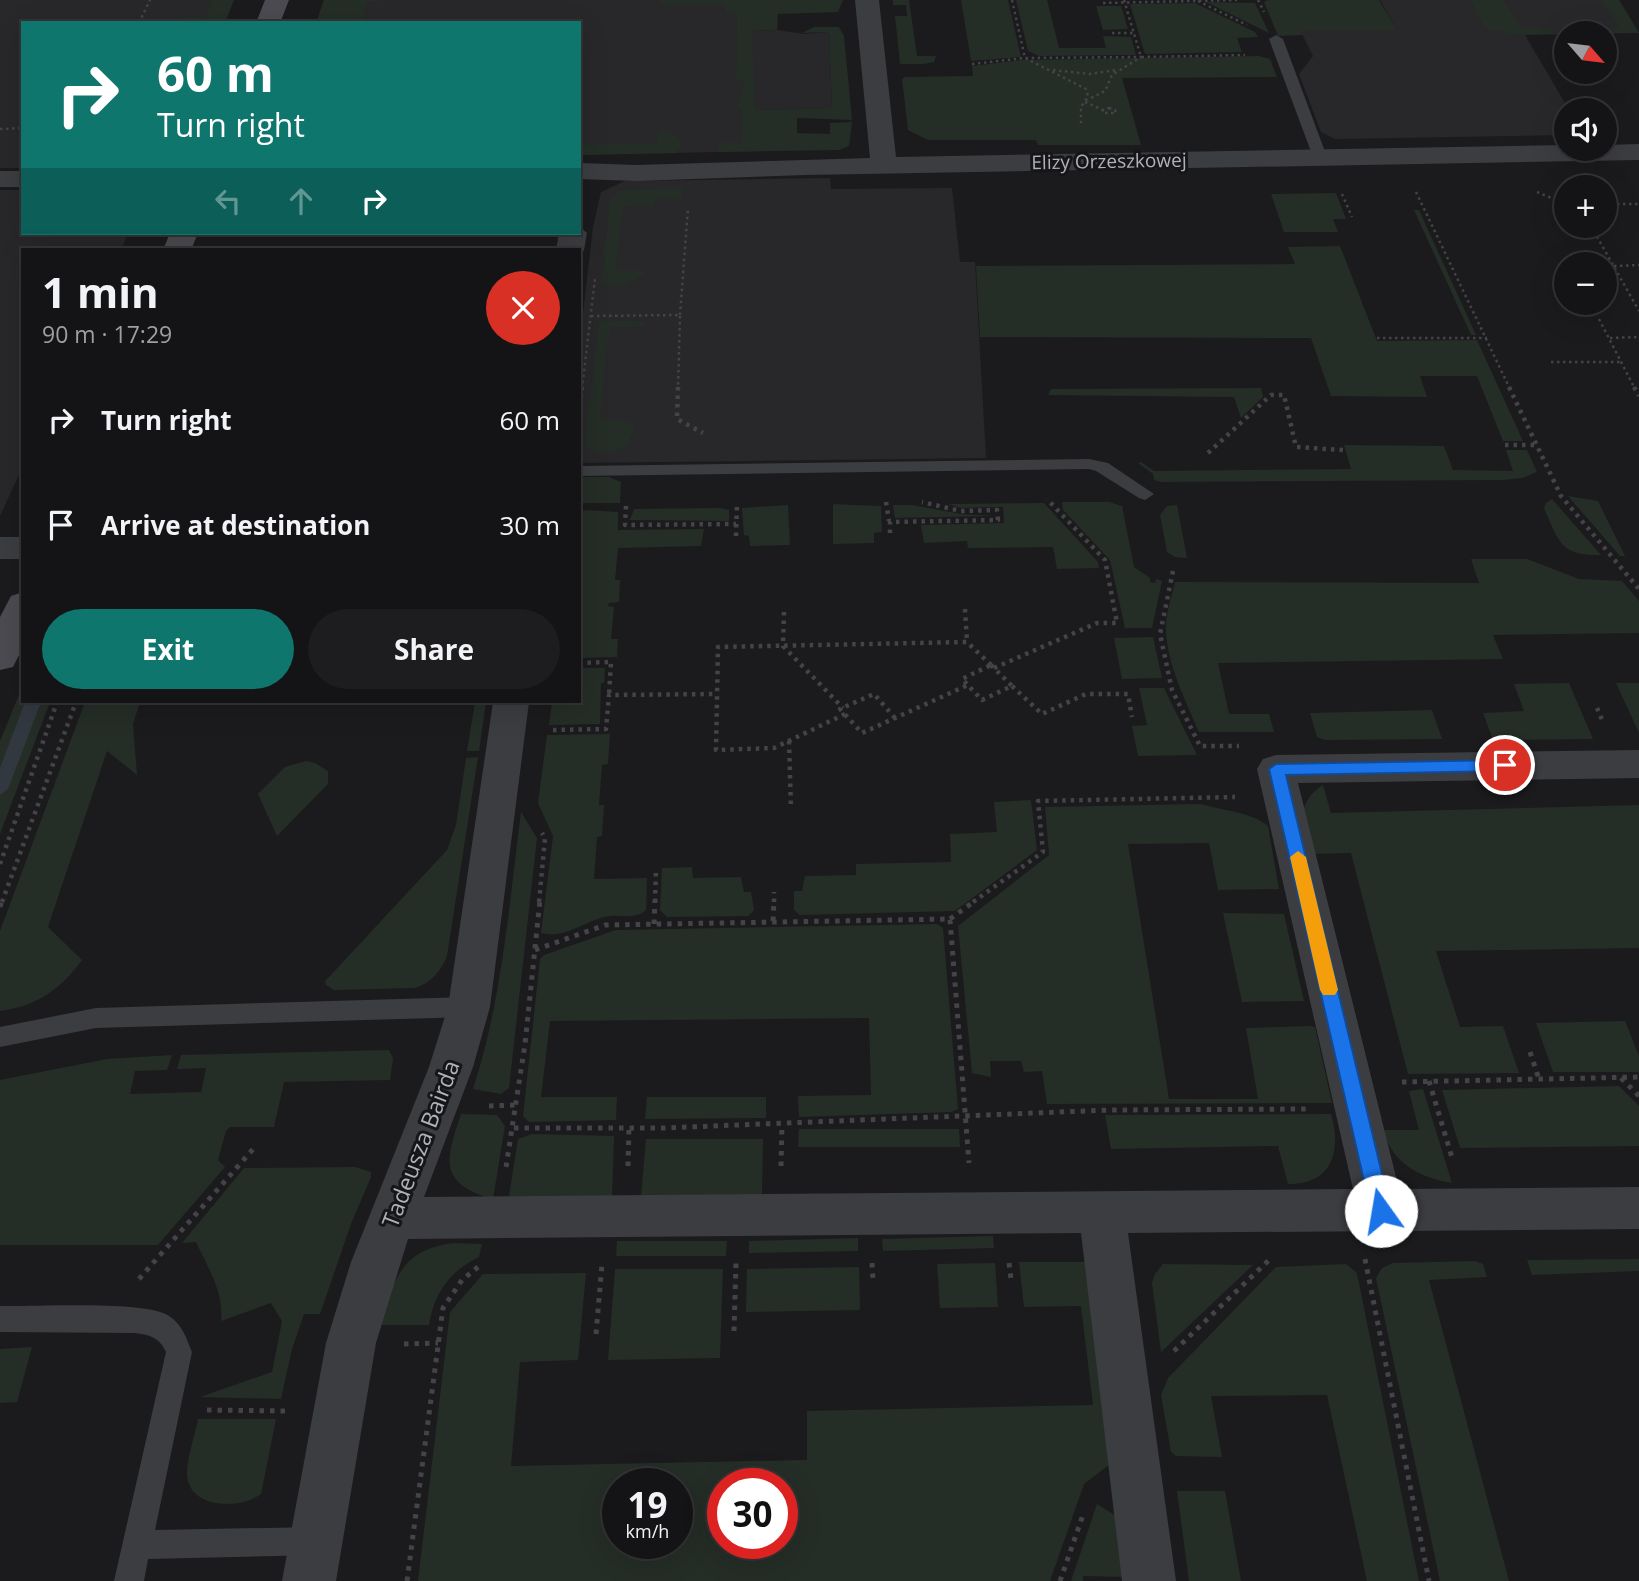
<!DOCTYPE html>
<html lang="en">
<head>
<meta charset="utf-8">
<style>
  :root { --surface:#141416; --page:#1d1d1f; --text:#f1f3f6; --muted:#9d9ea1; --line:#333335; --accent:#0f766e }
  body { margin:0; font-family:"Open Sans",sans-serif; background:var(--page); color:var(--text); height:100vh; display:flex; flex-direction:column; font-size:26px; white-space:nowrap }
  * { box-sizing:border-box; margin:0 }
  p { font-size:23px; color:var(--muted) }
  .icon { flex:none; width:38px; height:38px; fill:none; stroke:currentColor; stroke-width:2; stroke-linecap:round; stroke-linejoin:round }
  .map { position:relative; flex:1; overflow:hidden }
  .panel { position:absolute; left:21px; top:248px; width:560px; height:455px; display:flex; flex-direction:column; background:var(--surface); border-radius:0px; box-shadow:0 7px 28px #0002,0 0 0 2px var(--line) }
  .panel>* { flex:none }
  .hud { position:absolute; left:21px; top:21px; width:560px; height:214px; border-radius:0px; box-shadow:0 7px 28px #0002,0 0 0 2px var(--line); background:#0f766e; color:#fff; overflow:hidden }
  .needle { width:46px; rotate:118deg }
  .buttons { position:absolute; left:1554px; top:21px; display:grid; gap:14px }
  .buttons a { display:grid; place-items:center; width:63px; height:63px; border-radius:50%; background:var(--surface); box-shadow:0 7px 28px #0002,0 0 0 2px var(--line); font-size:35px }
  .speed { position:absolute; left:602px; top:1468px; display:flex; gap:14px; font-size:35px; font-weight:700; text-align:center }
  .speed>* { display:grid; place-content:center; width:91px; height:91px; border-radius:50%; background:var(--surface); box-shadow:0 7px 28px #0002,0 0 0 2px var(--line); line-height:1 }
  .speed small { font-size:18px; font-weight:400 }
  .speed .limit { border:10px solid #d22; background:#fff; color:#111 }
  .pin { position:absolute; display:grid; place-items:center; width:60px; height:60px; color:#fff; margin:-30px; border:4px solid #fff; border-radius:50%; box-shadow:0 2px 7px #0007 }
  .me { position:absolute; width:77px; margin:-38px; rotate:347deg; stroke-linejoin:round; filter:drop-shadow(0 0 5px #0008) }
  .turn { display:flex; align-items:center; gap:24px; height:147px; padding:0 21px; font-size:32px }
  .turn .icon { width:91px; height:91px; stroke-width:2.5 }
  .turn b { display:block; font-size:49px; line-height:60px }
  .lanes { display:flex; align-items:center; height:66px; padding:0 21px; background:#0003; justify-content:center; gap:35px; direction:ltr }
  .lanes .off { opacity:.35 }
  .round { display:grid; place-items:center; flex:none; width:74px; height:74px; border-radius:37px; background:var(--page) }
  .overview { display:flex; align-items:center; justify-content:space-between; height:119px; padding:0 21px }
  h1 { font-size:42px; font-weight:700; line-height:52px }
  .cta { display:flex; gap:14px; margin-top:auto; padding:14px 21px }
  .cta a { flex:1; height:80px; border-radius:42px; background:var(--accent); color:#fff; font-size:28px; font-weight:700; line-height:80px; text-align:center }
  .cta a+a { background:var(--page); color:var(--text) }
  ul { padding:0; list-style:none }
  li { display:flex; align-items:center; gap:21px; height:105px; padding:0 21px }
  li div { flex:1 }
  li b { display:block; font-size:26px }
  li em { font-style:normal }
  .map>svg:first-child { display:block }
</style>
</head>
<body>
<div class="map">
<svg width="1639" height="1581" viewBox="0 0 1639 1581">
  <rect width="100%" height="100%" fill="#1b1b1d"/>
  <path fill="#28272a" d="M0,0H212L205,17L223,21L23,23V168H0Z
    M324,0H751L752,31L777,30L804,34L829,32L832,108L765,110L769,151L579,155V23H316Z
    M1380,0H1619L1639,33L1525,35L1569,110H1566V135L1335,139L1321,132L1299,74L1313,56L1300,30H1397Z
    M830,178L831,189L952,188L960,262H975L986,458L579,463V348L593,227L601,192L625,181Z
    M0,190H23V233H128L121,250H23V466L0,516Z"/>
  <path fill="#252d27" fill-rule="evenodd" d="M212,0H234L225,23L180,20L182,17H204Z
    M324,0H390L367,2L361,23H316Z
    M661,0H843L838,12L778,14L777,30L752,31L755,110L832,108L829,32L802,33L814,27H839L844,36L852,120L797,118V133L830,134V123L852,122L849,146L839,150L719,152L715,143H742V109H737L745,82L736,81L737,14L726,13V5H661Z
    M893,0H909L917,56H936L934,62L924,64H900L895,16H907L906,5H893Z
    M961,0H1008L1021,57L971,61Z
    M1016,0H1047L1059,48H1106L1103,36L1131,37L1136,55L1039,56L1028,51Z
    M1268,0H1379L1397,30H1301L1303,35L1278,36L1264,2Z
    M1470,0H1504L1521,28H1550L1554,34L1505,35L1503,30H1486Z
    M1601,0H1619L1639,33H1594L1590,28L1619,27Z
    M1206,2L1255,3L1269,33Z
    M1195,3L1255,32L1258,37L1237,38L1242,52L1145,54L1130,4Z
    M1096,6H1121L1128,29L1103,30Z
    M1259,56L1270,59L1277,77L1122,78L1141,145H1038L1036,140H928L908,130L902,79L905,77L973,76L972,66L1022,60Z
    M662,131C672,132 681,134 681,146L676,153L579,155V145L656,143L657,134Z
    M683,188L682,199H655L654,205L623,206L616,271H642L646,275L622,286L601,284L610,201L621,190L628,189Z
    M1336,193L1346,219H1333L1338,232H1284L1271,194Z
    M1414,210H1419L1476,335H1471Z
    M1340,246L1377,341L1477,340L1523,441H1503L1477,376H1420L1427,397L1331,396L1311,338L980,337L976,266L1295,264L1288,247Z
    M599,321H645L644,327L610,328L600,419L622,420L632,424L635,429L627,446C611,455 600,454 584,446Z
    M1261,388L1263,397L1241,418L1234,397L1048,395L1051,389Z
    M1344,445L1444,446L1453,470L1513,471L1506,450H1527L1537,472L1522,478L1504,480L1162,482L1154,480L1153,474L1138,463L1141,462L1154,471L1351,469Z
    M579,477H609L621,482L620,503H583L579,499Z
    M1568,496L1598,501L1625,556H1620Z
    M1552,499L1601,555C1560,556 1559,542 1544,508L1546,503Z
    M1062,502H1109L1122,506L1134,567L1150,578V582L1155,583L1156,579L1162,581L1152,628H1125L1110,560L1063,510Z
    M1044,503L1098,562L1099,568L1057,569L1053,547L968,548L967,541L924,543L921,525L1004,523L1003,507L961,508L948,504Z
    M833,504L881,506L882,532L874,533V543L833,544Z
    M788,505L790,545L750,546L749,536L744,535L742,508Z
    M893,505H912L961,514L993,516L895,518Z
    M1177,505L1187,558L1175,557L1167,552L1160,515L1167,506Z
    M720,508L729,510V521L630,520L634,509Z
    M585,510L618,512V530L704,529L701,546L618,548L615,580H620L619,602L609,603L608,606L614,607L611,639H618L617,657L579,658V513Z
    M1471,559H1527L1579,579L1622,581L1639,601V633L1493,635L1503,659L1218,663L1229,714H1269L1274,732H1199C1186,701 1167,665 1166,630C1165,615 1172,597 1175,582L1479,583Z
    M1153,637L1162,678L1122,679L1114,638Z
    M579,668H605L604,683H601L600,724L549,725L552,702H579Z
    M1569,683L1593,739L1496,740L1492,737L1483,713L1524,711L1514,684Z
    M1616,683H1639V733Z
    M23,685V702H50L0,834V741Z
    M1139,688H1164L1197,755L1138,756L1132,726L1147,725Z
    M85,702H140L133,724L137,775L107,751L48,927L82,960C60,990 37,1006 0,1011V931Z
    M475,702H486L479,751H467Z
    M1432,710L1442,739L1325,740L1317,737L1310,713Z
    M610,734L608,764L602,765L599,805H604L602,836L597,837L594,879L647,878L646,910C633,921 620,913 604,917C582,923 564,939 541,933L553,836L538,803L547,735Z
    M478,757L447,956C441,971 431,983 415,988L334,990L326,985L325,981L329,977L447,850L456,825L466,758Z
    M306,761L315,763L328,771V784L277,836L258,794L285,767Z
    M1323,785L1331,813L1639,805V948L1436,951L1460,1027L1503,1026L1519,1073L1408,1074L1351,853L1304,854C1302,825 1296,802 1323,785Z
    M1031,800L1037,850L955,911L800,915L794,910V891H802L805,876L856,875V864L951,862L950,834L997,832L994,802Z
    M1200,804C1221,810 1252,812 1268,826L1279,889L1218,890L1209,843L1128,844L1169,1099H1258L1246,1028L1310,1026L1315,1027L1332,1103L1047,1104L1042,1071L1024,1072L1021,1061H990L991,1077L972,1073L958,926L1049,855L1045,807Z
    M521,812L537,838L509,1088L501,1094L473,1089C502,1000 509,905 521,812Z
    M692,867L693,878L741,877L744,892H751L754,910L748,916L667,917L660,910L662,868Z
    M1223,913L1284,914L1304,1001L1242,1002Z
    M937,924L943,928L958,1109L952,1112L799,1117L798,1096L871,1095L869,1018L550,1021L541,1097H617L616,1120L529,1122L523,1116L540,959L544,955L616,930Z
    M1625,1021L1639,1056V1072H1553L1536,1023Z
    M389,1050L393,1058L390,1080L284,1082L274,1127H230L226,1131L218,1160L225,1167L158,1245H0V1080L107,1059L172,1055L167,1070L135,1071L130,1094L201,1092L206,1068L177,1069L181,1055Z
    M1619,1086L1639,1106V1146L1460,1148L1442,1090Z
    M1423,1089L1452,1183C1418,1177 1394,1164 1382,1130H1419L1409,1091Z
    M647,1097H766V1118L645,1119Z
    M461,1114L497,1115L505,1126L493,1199C437,1183 446,1159 461,1114Z
    M1331,1114C1342,1151 1332,1185 1288,1184L1278,1146L1111,1149L1105,1115Z
    M799,1129H959L960,1147H798Z
    M532,1134L614,1136L612,1197L509,1196L518,1139Z
    M646,1139H763L762,1195L641,1196Z
    M355,1167L371,1172V1177L351,1224L320,1314H304L292,1349L281,1399L200,1397L272,1372L282,1321L271,1303L221,1321C224,1292 208,1268 196,1242L182,1243L244,1168Z
    M993,1236L994,1248L883,1251L882,1239Z
    M858,1238V1251L749,1253V1241Z
    M617,1241H727L726,1256H616Z
    M454,1243L482,1244L479,1257C450,1271 434,1293 429,1325H380C393,1281 401,1249 454,1243Z
    M1639,1259V1271L1532,1275L1527,1260Z
    M1475,1261L1483,1264L1487,1277L1429,1280L1509,1581H1440L1376,1278L1382,1268L1393,1263Z
    M1019,1262H1088L1114,1461L1084,1484L1050,1581H418L450,1312L483,1274L586,1273L578,1360L520,1362L511,1466L807,1460V1411L1093,1405L1081,1306L1024,1307ZM618,1484H677V1544H618ZM723,1484H782V1544H723Z
    M995,1263L998,1307L940,1308L937,1264Z
    M1163,1264L1253,1265L1161,1352L1152,1283L1155,1274Z
    M1346,1264L1356,1272L1358,1278L1419,1581H1367L1327,1395L1211,1396L1222,1457L1176,1456L1171,1452L1161,1395L1168,1378L1276,1267Z
    M859,1267L860,1310L746,1312L747,1269Z
    M615,1269H723L720,1358L608,1360Z
    M32,1347L17,1402L0,1403V1349Z
    M198,1419H276L261,1494C240,1510 187,1509 187,1473C187,1456 195,1436 198,1419Z
    M1177,1491H1225L1241,1581H1189Z
    M1097,1504L1119,1518L1126,1577L1083,1576V1581H1071Z"/>
  <g fill="none" stroke-linecap="round" stroke-linejoin="round">
    <path fill="#323840" fill-rule="evenodd" d="M25,702H41L8,789L0,795V768Z"/>
    <path stroke="#434348" stroke-width="2.5" stroke-dasharray="2.5 3.5" stroke-linecap="butt" d="M1012,0L1025,58L1086,89L1088,96L1081,107V125
      M1124,0L1141,57L1245,55
      M1258,0L1264,12
      M1198,1L1247,25
      M1103,3L1237,0
      M139,23L150,0
      M1112,33H1134
      M972,64L1025,58L1141,57L1112,75L1105,91L1087,100
      M1053,70L1089,74L1117,70
      M1085,102L1103,110
      M1109,108L1115,110L1116,113H1103V110Z
      M0,129L23,128
      M1416,192L1510,389
      M1537,192L1566,204
      M1342,194L1352,217
      M1605,204H1639
      M1591,226L1639,311
      M1614,266L1639,265
      M680,315L688,208
      M591,316L680,315L678,389
      M1599,319L1635,389
      M1377,338H1487
      M1610,338L1639,337
      M1551,362H1622
      M582,389L595,278"/>
    <path stroke="#434348" stroke-width="4.5" stroke-dasharray="3.5 5" stroke-linecap="butt" d="M678,387L677,419L703,433
      M1509,387L1561,496L1639,589
      M1634,387L1639,396
      M579,415L582,387
      M1505,445H1537
      M1208,453L1271,395H1284L1296,447L1343,450
      M886,502L889,521
      M626,506L625,525L736,524
      M890,533V522L998,520L997,510L961,511L922,502
      M736,536L737,505
      M1173,571L1160,634L1172,690L1200,746H1239
      M965,609L967,642
      M784,612L783,646L843,708
      M579,663L611,662L609,695
      M991,665L1012,686L982,700L962,679Z
      M994,668L1097,623H1117L1105,560L1047,499
      M1012,686L1042,714L1086,694H1128L1132,717
      M1597,708L1603,722
      M845,714L774,748L716,750L718,647L967,642L991,665
      M895,718L874,694L840,709L862,733L968,685
      M553,730L606,729L609,695L717,694
      M789,741L791,809
      M0,864L57,702
      M2,902L76,702
      M539,902L545,838L542,833
      M655,902L656,868
      M774,902V892
      M973,902L1043,852L1038,801L1235,797"/>
    <path stroke="#434348" stroke-width="5" stroke-dasharray="4.5 6" stroke-linecap="butt" d="M0,907L2,900
      M950,919L976,900
      M773,921L774,900
      M654,924L655,900
      M535,950L605,925L950,919L969,1163
      M1530,1052L1539,1079
      M1621,1078L1639,1096
      M1429,1081L1453,1161
      M1402,1082L1639,1077
      M489,1106L516,1105
      M514,1128H663L1110,1110L1307,1109
      M628,1166L629,1128
      M781,1166L782,1125
      M506,1167L525,1044L540,900
      M1365,1259L1429,1581
      M872,1263L873,1280
      M1009,1263L1011,1279
      M139,1279L254,1148
      M734,1331L736,1262
      M596,1334L602,1264
      M404,1344L438,1343
      M1174,1351L1269,1260
      M207,1410L286,1411
      M407,1581L443,1308L462,1280L478,1267
      M1060,1581L1084,1512"/>
    <path fill="#3c3d41" fill-rule="evenodd" d="M1276,35L1283,39L1327,157L1325,160L1320,161L1313,157L1269,39Z
      M1089,459L1108,463L1154,494L1145,500L1139,498L1096,471L1089,469L579,476V466Z
      M469,997L477,1000L481,1007L477,1014L469,1017L96,1028L0,1047V1027L96,1008Z
      M0,1306C33,1307 147,1300 169,1316C183,1325 186,1338 192,1352L155,1530L316,1527L326,1531L330,1541L326,1551L316,1555L148,1559L144,1581H114L166,1352C159,1337 150,1335 135,1333L0,1332Z"/>
    <path fill="#3c3d41" fill-rule="evenodd" d="M855,0H879L896,157L1566,145V149H1605V145L1639,144V160L805,175L636,181L579,179V163L636,165L870,158Z
      M0,171H23V187H0Z
      M579,226L587,233L584,250L580,256L579,250H556L559,233H579Z
      M0,537H23V559H0Z
      M493,702H529L490,1007L473,1067L424,1197L1353,1189L1257,769L1263,759L1276,755L1639,750V778L1298,783L1399,1189L1639,1187V1229L1128,1233L1176,1581H1122L1081,1233L408,1239L376,1343L336,1581H282L326,1343L351,1262L429,1067L448,1007Z"/>
    <path fill="#4b4b51" fill-rule="evenodd" d="M265,0H289L280,23H256Z
      M170,233H198L191,250H163Z
      M23,592V647L13,667L0,670V617L11,596Z"/>
  </g>
  <path fill="#1a73e8" stroke="#114b97" stroke-width="2" d="M1505,760L1513,765L1505,771L1286,775L1391,1211L1388,1217L1381,1220L1374,1217L1371,1211L1269,769L1276,764Z"/>
  <path fill="#f59e0b" d="M1298,851L1306,857L1338,990L1335,995H1323L1320,990L1290,857Z"/>
  <g text-anchor="middle" stroke-width="6" stroke-linejoin="round" paint-order="stroke">
    <g font-size="19" fill="#afb1bb" stroke="#161618">
      <text transform="translate(1109 161) rotate(-1)" y="7">Elizy Orzeszkowej</text>
    </g>
    <g font-size="23" fill="#afb1bb" stroke="#161618">
      <text transform="translate(421 1144) rotate(-69)" y="8">Tadeusza Bairda</text>
    </g>
  </g>
</svg>
<div class="buttons">
<a><svg class="needle" viewBox="-14 -14 28 28"><path d="M0-13l5 13h-10z" fill="#e53935"/><path d="M0 13l5-13h-10z" fill="#9d9ea1"/></svg></a>
<a><svg class="icon" aria-label="sound" viewBox="0 0 24 24"><path d="M4 9h4l5-4v14l-5-4H4zM17 9q2 3 0 6"/></svg></a>
<a>+</a>
<a>−</a>
</div>
<div class="speed"><div>19<small>km/h</small></div><div class="limit">30</div></div>
<div class="pin" style="left:1505px;top:765px;background:#d93025"><svg class="icon" aria-label="arrive" viewBox="0 0 24 24"><path d="M6 21V4h12l-3 4 3 4H6"/></svg></div>
<svg class="me" style="left:1381px;top:1211px" viewBox="-20 -20 40 40"><circle r="19" fill="#fff"/><path d="M0-13L10 11 0 6-10 11z" fill="#1a73e8"/></svg>
<div class="hud">
<div class="turn"><svg class="icon" aria-label="right" viewBox="0 0 24 24"><path d="M7 20v-9h11M14 6l5 5-5 5"/></svg><div><b>60 m</b>Turn right</div></div>
<div class="lanes"><svg class="icon off" aria-label="left" viewBox="0 0 24 24"><path d="M17 20v-9H6M10 6l-5 5 5 5"/></svg><svg class="icon off" aria-label="ahead" viewBox="0 0 24 24"><path d="M12 20V5M6 11l6-6 6 6"/></svg><svg class="icon" aria-label="right" viewBox="0 0 24 24"><path d="M7 20v-9h11M14 6l5 5-5 5"/></svg></div>
</div>
<section class="panel">
<div class="overview"><div><h1>1 min</h1><p>90 m · 17:29</p></div><a class="round" style="background:#d93025;color:#fff"><svg class="icon" aria-label="close" viewBox="0 0 24 24"><path d="M6 6l12 12M18 6L6 18"/></svg></a></div>
<ul>
<li><svg class="icon" aria-label="right" viewBox="0 0 24 24"><path d="M7 20v-9h11M14 6l5 5-5 5"/></svg><div><b>Turn right</b></div><em>60 m</em></li>
<li><svg class="icon" aria-label="arrive" viewBox="0 0 24 24"><path d="M6 21V4h12l-3 4 3 4H6"/></svg><div><b>Arrive at destination</b></div><em>30 m</em></li>
</ul>
<div class="cta"><a>Exit</a><a>Share</a></div>
</section>
</div>
</body>
</html>
